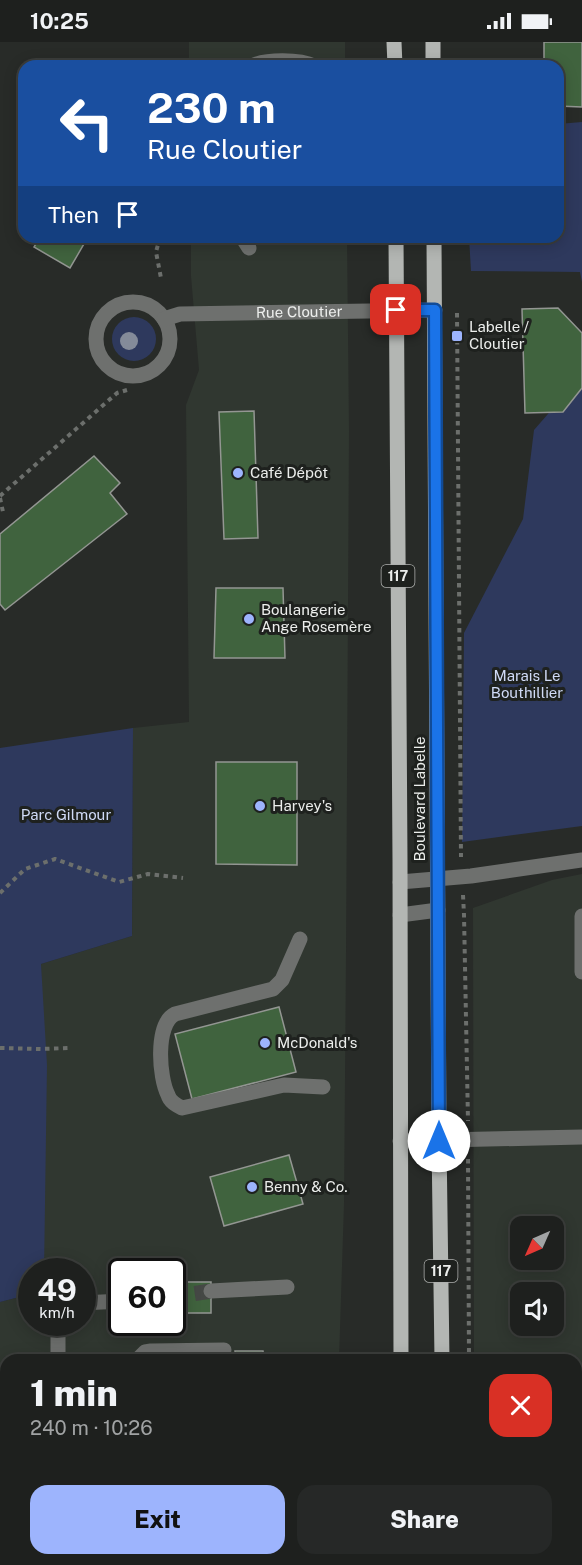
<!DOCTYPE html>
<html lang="en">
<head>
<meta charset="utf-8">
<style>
  :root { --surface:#1e201e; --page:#262827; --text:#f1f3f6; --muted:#a1a3a4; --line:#3c3e3c; --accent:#9db4fd }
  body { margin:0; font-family:"Public Sans",sans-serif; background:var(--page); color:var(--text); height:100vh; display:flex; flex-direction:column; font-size:22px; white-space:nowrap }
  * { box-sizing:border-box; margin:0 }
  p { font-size:20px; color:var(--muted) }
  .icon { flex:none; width:33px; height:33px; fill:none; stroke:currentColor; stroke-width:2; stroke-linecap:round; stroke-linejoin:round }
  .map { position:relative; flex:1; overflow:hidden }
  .panel { position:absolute; left:0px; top:1312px; width:582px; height:212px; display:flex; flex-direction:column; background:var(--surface); border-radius:18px 18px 0 0; box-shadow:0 3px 15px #0003,0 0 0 2px var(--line) }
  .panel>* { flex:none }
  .top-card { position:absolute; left:18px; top:18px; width:546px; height:183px; border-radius:18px; box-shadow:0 3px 15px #0003,0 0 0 2px var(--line); background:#1a4fa0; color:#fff; overflow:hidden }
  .needle { width:39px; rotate:225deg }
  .fabs { position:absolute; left:510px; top:1174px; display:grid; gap:12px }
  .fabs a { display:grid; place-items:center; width:54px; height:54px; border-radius:12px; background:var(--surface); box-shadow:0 3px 15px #0003,0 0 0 2px var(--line); font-size:30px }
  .speed { position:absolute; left:18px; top:1216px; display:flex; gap:12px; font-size:30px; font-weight:700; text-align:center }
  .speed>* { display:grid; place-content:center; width:78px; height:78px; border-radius:50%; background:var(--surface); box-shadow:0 3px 15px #0003,0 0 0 2px var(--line); line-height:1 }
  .speed small { font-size:15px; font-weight:400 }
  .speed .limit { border:3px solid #111; border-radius:9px; background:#fff; color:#111 }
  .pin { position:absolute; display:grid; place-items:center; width:51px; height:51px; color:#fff; margin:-26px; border-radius:12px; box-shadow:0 3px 9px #0006 }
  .me { position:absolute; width:66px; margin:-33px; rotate:0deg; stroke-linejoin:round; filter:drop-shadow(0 0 4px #0008) }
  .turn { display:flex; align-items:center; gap:21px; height:126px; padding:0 30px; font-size:27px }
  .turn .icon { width:78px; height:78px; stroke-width:2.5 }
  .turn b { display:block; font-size:42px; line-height:51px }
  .then { display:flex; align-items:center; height:57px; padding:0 30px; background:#0003; gap:12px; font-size:22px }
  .round { display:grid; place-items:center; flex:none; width:63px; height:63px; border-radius:18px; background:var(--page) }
  .summary { display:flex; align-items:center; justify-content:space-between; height:102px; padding:0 30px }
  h1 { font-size:36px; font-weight:800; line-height:45px }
  .button { display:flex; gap:12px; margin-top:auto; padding:12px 30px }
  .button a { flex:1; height:69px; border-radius:18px; background:var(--accent); color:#111; font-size:24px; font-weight:800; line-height:69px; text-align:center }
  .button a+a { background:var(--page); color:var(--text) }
  .status { display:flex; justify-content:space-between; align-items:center; height:42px; padding:0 30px; background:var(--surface); direction:ltr }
  .status svg { height:16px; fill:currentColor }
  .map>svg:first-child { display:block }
</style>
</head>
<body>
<div class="status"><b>10:25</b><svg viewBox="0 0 49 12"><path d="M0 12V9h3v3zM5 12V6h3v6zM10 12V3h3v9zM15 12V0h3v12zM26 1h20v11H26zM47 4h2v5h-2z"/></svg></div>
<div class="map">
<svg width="582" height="1523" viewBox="0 0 582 1523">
  <rect width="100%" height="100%" fill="#282b28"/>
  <path fill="#303730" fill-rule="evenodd" d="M189,0H345V24H189Z
    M191,195H347L349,389L346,912L344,1162L339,1318H6V1518H217L204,1523H0V1260L31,1252L32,1281H82V1230H44L41,922L132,894L133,686L189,680L186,363L199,328L191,234ZM122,1230H172V1281H122Z
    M582,832V1445L581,1446L576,1445V1318H474L473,866L552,838ZM520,1185H554V1218H520ZM520,1251H554V1284H520Z"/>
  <path fill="#2e395d" d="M582,80V240L580,230L471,229L469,195H558V82Z
    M112 297a22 22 0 1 1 44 0a22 22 0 1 1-44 0Z
    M582,333V784L462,800L464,591L523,477L534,388Z
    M133,686L132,894L41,922L47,1023L44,1230H32L31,1252L0,1260V706Z"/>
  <path fill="#40633e" stroke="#939692" stroke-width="1.5" d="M544,0H582V65L558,64V24H544Z
    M40,195H88L70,226L34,205Z
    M558,266L582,291V346L563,370L525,371L522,267Z
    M254,369L258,496L224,497L219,370Z
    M94,414L120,441L110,451L127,472L5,568L0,562V492Z
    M216,546H283L285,616H214Z
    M216,720H297V823L216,822Z
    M279,965L296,1030L192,1057L175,992Z
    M289,1113L303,1162L224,1184L210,1135Z
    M172,1240H211V1271H172Z
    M235,1309H263L264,1318H236Z
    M0,1349H6V1416H0Z"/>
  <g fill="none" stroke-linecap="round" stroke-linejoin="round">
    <path stroke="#454845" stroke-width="15" stroke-dasharray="15 8" stroke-linecap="butt" d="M172,1255L211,1249"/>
    <path stroke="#6c6f6c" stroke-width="4" stroke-dasharray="4.5 4.5" stroke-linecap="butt" d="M160,195L156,210L161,236
      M457,271L461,815
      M0,454L117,351L127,348
      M0,456L3,470
      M0,851L25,827L55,817L119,840L148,832L183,836
      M463,853L464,873L468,1079
      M0,1006L41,1007L69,1006
      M468,1117L469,1318"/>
    <g stroke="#6e706e" stroke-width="15">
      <path d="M252,24C265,17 300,17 314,24"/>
      <path d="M242,195L249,206"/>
      <circle cx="133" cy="297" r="37"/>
      <path id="s1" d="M164,277L180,272L435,268"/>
      <path d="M400,840L471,834L582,818"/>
      <path d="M400,873L438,868"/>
      <path d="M582,874V930"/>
      <path d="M300,897L282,938L273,947L175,972C155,982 159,1036 168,1053C170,1060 176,1063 182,1066L284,1043L323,1045"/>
      <path d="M400,1099L582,1095"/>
      <path d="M211,1249L287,1245"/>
      <path d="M82,1261L122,1259"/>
      <path d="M58,1318V1281"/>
      <path d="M137,1318L145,1310L151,1309L224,1308"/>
    </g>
    <path stroke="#b3b6b3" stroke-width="15" d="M394,0L395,24
      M433,24V0
      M396,195L400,818L401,1318
      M434,195L439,1099L442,1318
      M576,1479L582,1478
      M447,1518V1523
      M324,1523L328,1518
      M409,1523L431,1518
      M506,1523L509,1518"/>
  </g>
  <circle fill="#848b99" cx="129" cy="299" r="9"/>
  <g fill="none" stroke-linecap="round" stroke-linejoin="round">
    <defs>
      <path id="route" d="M396,268H435L439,1099"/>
    </defs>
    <use href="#route" stroke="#114b97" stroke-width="15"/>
    <use href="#route" stroke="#1a73e8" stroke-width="10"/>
  </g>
  <g fill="#9db4fd" stroke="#1e211e" stroke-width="2">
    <rect x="451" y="288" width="12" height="12" rx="3"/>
    <circle cx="238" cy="431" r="6"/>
    <circle cx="249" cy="577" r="6"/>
    <circle cx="260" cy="764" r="6"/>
    <circle cx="265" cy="1001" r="6"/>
    <circle cx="252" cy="1145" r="6"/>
  </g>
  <g text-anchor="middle" stroke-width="6" stroke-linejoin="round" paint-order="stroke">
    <g fill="#1e211e" stroke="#aeb0ae" stroke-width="1.5">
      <rect x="381.5" y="523" width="33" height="22" rx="4.5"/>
      <rect x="424.5" y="1218" width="33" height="22" rx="4.5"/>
    </g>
    <g font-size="14" font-weight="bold" fill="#eceeec">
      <text x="398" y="539">117</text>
      <text x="441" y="1234">117</text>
    </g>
    <g font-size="15" fill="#eceeec" stroke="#1e211e">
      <text dy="5" stroke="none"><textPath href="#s1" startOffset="136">Rue Cloutier</textPath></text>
      <text transform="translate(420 757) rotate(-90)" y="5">Boulevard Labelle</text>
    </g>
    <g font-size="15" fill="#eceeec" stroke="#1e211e" text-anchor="start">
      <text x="469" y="290">Labelle /<tspan x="469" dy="17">Cloutier</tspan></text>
      <text x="250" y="436">Café Dépôt</text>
      <text x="261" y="573">Boulangerie<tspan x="261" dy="17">Ange Rosemère</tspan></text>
      <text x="272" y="769">Harvey's</text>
      <text x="277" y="1006">McDonald's</text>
      <text x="264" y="1150">Benny &amp; Co.</text>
    </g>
    <g font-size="15" fill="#d0daf6" stroke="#1e211e">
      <text x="527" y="639">Marais Le<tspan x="527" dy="17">Bouthillier</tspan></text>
      <text x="66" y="778">Parc Gilmour</text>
    </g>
  </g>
</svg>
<div class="fabs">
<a><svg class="needle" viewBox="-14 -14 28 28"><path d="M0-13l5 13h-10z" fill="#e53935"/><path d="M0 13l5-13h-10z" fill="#a1a3a4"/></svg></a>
<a><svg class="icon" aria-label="sound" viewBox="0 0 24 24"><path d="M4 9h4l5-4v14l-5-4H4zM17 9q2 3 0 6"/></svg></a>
</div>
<div class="speed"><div>49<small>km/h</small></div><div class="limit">60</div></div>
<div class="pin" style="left:396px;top:268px;background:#d93025"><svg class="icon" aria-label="arrive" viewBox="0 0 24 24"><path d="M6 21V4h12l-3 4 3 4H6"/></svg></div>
<svg class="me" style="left:439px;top:1099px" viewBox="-20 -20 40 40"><circle r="19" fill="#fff"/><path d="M0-13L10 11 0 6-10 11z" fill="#1a73e8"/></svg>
<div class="top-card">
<div class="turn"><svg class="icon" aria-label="left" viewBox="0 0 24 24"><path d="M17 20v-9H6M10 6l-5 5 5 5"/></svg><div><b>230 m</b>Rue Cloutier</div></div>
<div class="then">Then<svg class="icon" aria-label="arrive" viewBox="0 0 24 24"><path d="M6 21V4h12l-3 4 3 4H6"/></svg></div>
</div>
<section class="panel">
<div class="summary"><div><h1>1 min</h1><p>240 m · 10:26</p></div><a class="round" style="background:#d93025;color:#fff"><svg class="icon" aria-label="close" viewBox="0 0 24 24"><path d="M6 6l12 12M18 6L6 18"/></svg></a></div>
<div class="button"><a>Exit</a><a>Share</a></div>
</section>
</div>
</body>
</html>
